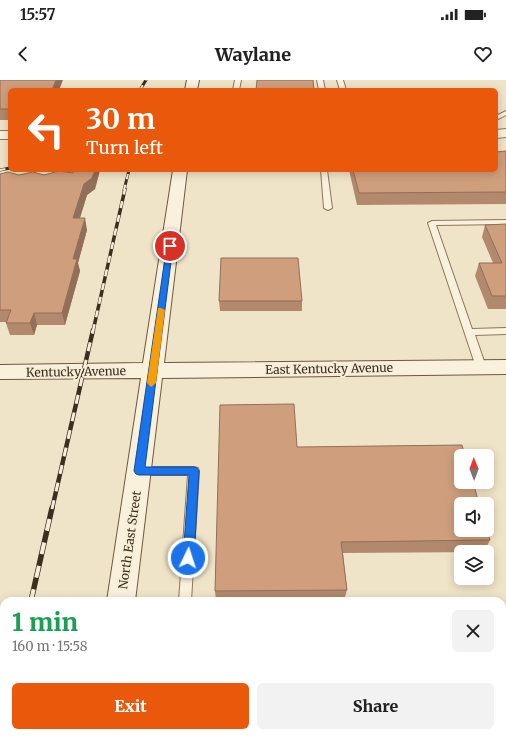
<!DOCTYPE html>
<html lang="en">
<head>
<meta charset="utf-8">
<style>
  :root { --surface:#fff; --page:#f2f2f2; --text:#222; --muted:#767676; --accent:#ea580c }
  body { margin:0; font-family:Merriweather,serif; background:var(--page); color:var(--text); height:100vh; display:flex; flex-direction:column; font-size:15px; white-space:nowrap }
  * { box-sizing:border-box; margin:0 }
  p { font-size:13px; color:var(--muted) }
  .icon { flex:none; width:22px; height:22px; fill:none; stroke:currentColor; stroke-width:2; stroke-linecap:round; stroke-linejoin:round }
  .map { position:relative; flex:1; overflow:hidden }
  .sheet { position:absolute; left:0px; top:517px; width:506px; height:140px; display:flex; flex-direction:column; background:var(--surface); border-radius:12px 12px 0 0; box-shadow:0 2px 10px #0003 }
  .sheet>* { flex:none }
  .hud { position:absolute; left:8px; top:8px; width:490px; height:84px; border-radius:6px; box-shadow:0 2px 10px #0003; background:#ea580c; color:#fff; overflow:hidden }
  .needle { width:26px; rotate:359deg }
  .tools { position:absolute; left:454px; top:369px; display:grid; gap:8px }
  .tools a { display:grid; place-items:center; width:40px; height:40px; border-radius:6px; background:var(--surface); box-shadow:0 2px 10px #0003; font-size:20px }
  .pin { position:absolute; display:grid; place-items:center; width:34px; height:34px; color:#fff; margin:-17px; border:2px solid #fff; border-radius:50%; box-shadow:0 1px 4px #0007 }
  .me { position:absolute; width:44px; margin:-22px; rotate:4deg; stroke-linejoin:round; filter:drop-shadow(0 0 3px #0008) }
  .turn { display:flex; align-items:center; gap:14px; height:84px; padding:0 12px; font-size:18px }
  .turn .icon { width:52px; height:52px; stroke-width:2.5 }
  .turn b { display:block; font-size:28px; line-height:34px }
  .round { display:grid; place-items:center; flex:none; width:42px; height:42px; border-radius:6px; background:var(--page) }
  .head { display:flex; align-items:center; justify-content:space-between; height:68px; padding:0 12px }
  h1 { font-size:24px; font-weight:800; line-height:30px; color:#1e9e55 }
  .primary-button { display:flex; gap:8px; margin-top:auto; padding:8px 12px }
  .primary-button a { flex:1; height:46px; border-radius:6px; background:var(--accent); color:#fff; font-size:16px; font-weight:800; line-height:46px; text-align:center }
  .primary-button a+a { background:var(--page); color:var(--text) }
  .status { display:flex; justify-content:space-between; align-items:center; height:28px; padding:0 20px; background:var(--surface); direction:ltr }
  .status svg { height:11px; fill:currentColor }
  header { display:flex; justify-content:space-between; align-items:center; height:52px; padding:0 12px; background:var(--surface); font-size:18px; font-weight:800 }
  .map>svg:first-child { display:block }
</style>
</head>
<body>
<div class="status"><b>15:57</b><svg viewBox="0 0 49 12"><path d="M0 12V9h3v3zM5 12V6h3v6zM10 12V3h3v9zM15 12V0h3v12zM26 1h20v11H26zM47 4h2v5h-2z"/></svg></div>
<header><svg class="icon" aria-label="back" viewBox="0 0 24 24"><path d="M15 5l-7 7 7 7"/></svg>Waylane<svg class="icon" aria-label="heart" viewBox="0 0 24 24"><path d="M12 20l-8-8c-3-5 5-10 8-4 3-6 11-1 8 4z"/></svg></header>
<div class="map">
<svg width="506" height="657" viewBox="0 0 506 657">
  <rect width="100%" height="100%" fill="#f0e4c8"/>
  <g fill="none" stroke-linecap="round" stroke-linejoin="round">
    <defs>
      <path id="lane" d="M235,0H241L239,10H233Z
        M317,0H323L325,10H319Z
        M337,0H343L346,10H340Z
        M506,31V35L496,40V36Z
        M321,90H327L332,128L328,130L324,128Z
        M506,140V144L436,145L472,249L506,248V254L475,255L486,287L481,290L476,287L428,143L432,141Z
        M139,387H194L198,388L199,391L191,521H179L188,395H139L135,394L134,391L135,388Z
        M374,653H388V657H374Z"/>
      <path id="street" d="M506,49V57L496,58V50Z
        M0,51H10V59H0Z"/>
      <path id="secondary" d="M187,0H199L197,10H185Z
        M173,90H187L164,283L506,280V294L162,298L135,521H107L141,298L0,299V285L143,283Z
        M86,653H118V657H86Z"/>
    </defs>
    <use href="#lane" stroke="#8d765c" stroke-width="2"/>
    <use href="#street" stroke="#8d765c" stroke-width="2"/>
    <use href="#secondary" stroke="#6f573f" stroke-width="2"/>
    <use href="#lane" fill="#faf1dc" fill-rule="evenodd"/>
    <use href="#street" fill="#faf1dc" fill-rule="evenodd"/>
    <use href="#secondary" fill="#faf1dc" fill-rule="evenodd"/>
    <defs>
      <path id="rail-far3" d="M140,10L146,0
        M0,90L10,88
        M124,110L129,90"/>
      <path id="rail-far2" d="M93,251L125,109"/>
      <path id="rail-far1" d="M52,429L93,250"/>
      <path id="rail" d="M31,521L52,428
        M0,655L4,638"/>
    </defs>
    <use href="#rail-far3" stroke="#3d2e20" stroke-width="3"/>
    <use href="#rail-far2" stroke="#3d2e20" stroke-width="3.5"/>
    <use href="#rail-far1" stroke="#3d2e20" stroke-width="4.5"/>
    <use href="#rail" stroke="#3d2e20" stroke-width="5.5"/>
    <use href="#rail-far3" stroke="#f7eed8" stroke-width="2" stroke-dasharray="5.5" stroke-linecap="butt"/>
    <use href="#rail-far2" stroke="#f7eed8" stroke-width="2.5" stroke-dasharray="7" stroke-linecap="butt"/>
    <use href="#rail-far1" stroke="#f7eed8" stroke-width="3" stroke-dasharray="9" stroke-linecap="butt"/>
    <use href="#rail" stroke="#f7eed8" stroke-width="4" stroke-dasharray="12" stroke-linecap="butt"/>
  </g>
  <path fill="#b2896c" d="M0,0L10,10V40H0Z
    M506,71V124L357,125L349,90H496Z
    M74,90H100L95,109L87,115L80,138L87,150L78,183L80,191L65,245H37L34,255H10L6,243V242H0V94L19,95H44L73,93Z
    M506,144V229H488L475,196L479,183H493L482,157L485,145Z
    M219,221H302V231H220Z
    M297,367L490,460L484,472L343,473L347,510L344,520L216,521L215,511Z
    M502,590H506V643L502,627Z"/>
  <path fill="#916f58" d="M56,0H63L59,10H52Z
    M95,90H100L95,109L87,115L76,150L73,138L84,104Z
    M85,138L87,150L78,183L80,191L65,245L62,233L73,179Z
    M34,233L37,245L34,255L30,243Z"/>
  <path fill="#cf9f7d" stroke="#916f58" d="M0,0H56L52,10H10V29H0Z
    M257,0H313L314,10H256Z
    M506,71V112L359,113L353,90H496V72Z
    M74,90H95L92,98L84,104L73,138H85L73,179H77L62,233H34L30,243H6L11,230H0V94L8,92L19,95L33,92L44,95L59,91L73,93Z
    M506,144V216H492L479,183H502L485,145Z
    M221,178H298L302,221H219Z
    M294,324L297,367L462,365L465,376H461V402H473L479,424H461V450H487L490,460L341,462L347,510L215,511L220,325Z
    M502,590H506V606L502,591Z"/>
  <path fill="#1a73e8" stroke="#114b97" d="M167,164H172L173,166L145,387H194L197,388L199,391L194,478L192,481L188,483L184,481L183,478L189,395H139L136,394L134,391Z"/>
  <path fill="#f59e0b" d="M158,228H161L165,230L156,303L151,307L147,303Z"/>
  <g text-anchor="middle" stroke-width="4" stroke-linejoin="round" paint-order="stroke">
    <g font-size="12" fill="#3d2e20" stroke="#f7eed8">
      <text transform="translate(329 289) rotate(-1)" y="4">East Kentucky Avenue</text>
      <text transform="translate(76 292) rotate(-1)" y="4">Kentucky Avenue</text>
      <text transform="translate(130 460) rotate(-82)" y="4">North East Street</text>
    </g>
  </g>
</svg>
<div class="tools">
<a><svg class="needle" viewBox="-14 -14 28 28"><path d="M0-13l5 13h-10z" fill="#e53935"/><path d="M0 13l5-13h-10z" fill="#767676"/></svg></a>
<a><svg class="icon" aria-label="sound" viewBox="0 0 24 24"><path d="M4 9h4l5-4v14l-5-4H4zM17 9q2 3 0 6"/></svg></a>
<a><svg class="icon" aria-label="layers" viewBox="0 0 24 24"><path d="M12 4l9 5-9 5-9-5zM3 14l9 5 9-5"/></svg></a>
</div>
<div class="pin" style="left:170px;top:166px;background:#d93025"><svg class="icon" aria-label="arrive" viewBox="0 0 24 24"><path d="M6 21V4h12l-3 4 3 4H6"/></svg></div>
<svg class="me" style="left:188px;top:478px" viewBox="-20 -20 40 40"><circle r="17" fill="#1a73e8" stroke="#fff" stroke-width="3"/><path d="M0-11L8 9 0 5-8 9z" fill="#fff"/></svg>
<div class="hud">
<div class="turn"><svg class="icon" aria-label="left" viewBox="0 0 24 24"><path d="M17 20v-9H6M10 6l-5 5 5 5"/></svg><div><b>30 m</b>Turn left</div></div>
</div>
<section class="sheet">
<div class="head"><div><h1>1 min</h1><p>160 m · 15:58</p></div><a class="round"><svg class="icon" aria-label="close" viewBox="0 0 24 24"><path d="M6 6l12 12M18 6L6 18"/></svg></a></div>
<div class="primary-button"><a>Exit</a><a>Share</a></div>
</section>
</div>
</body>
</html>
